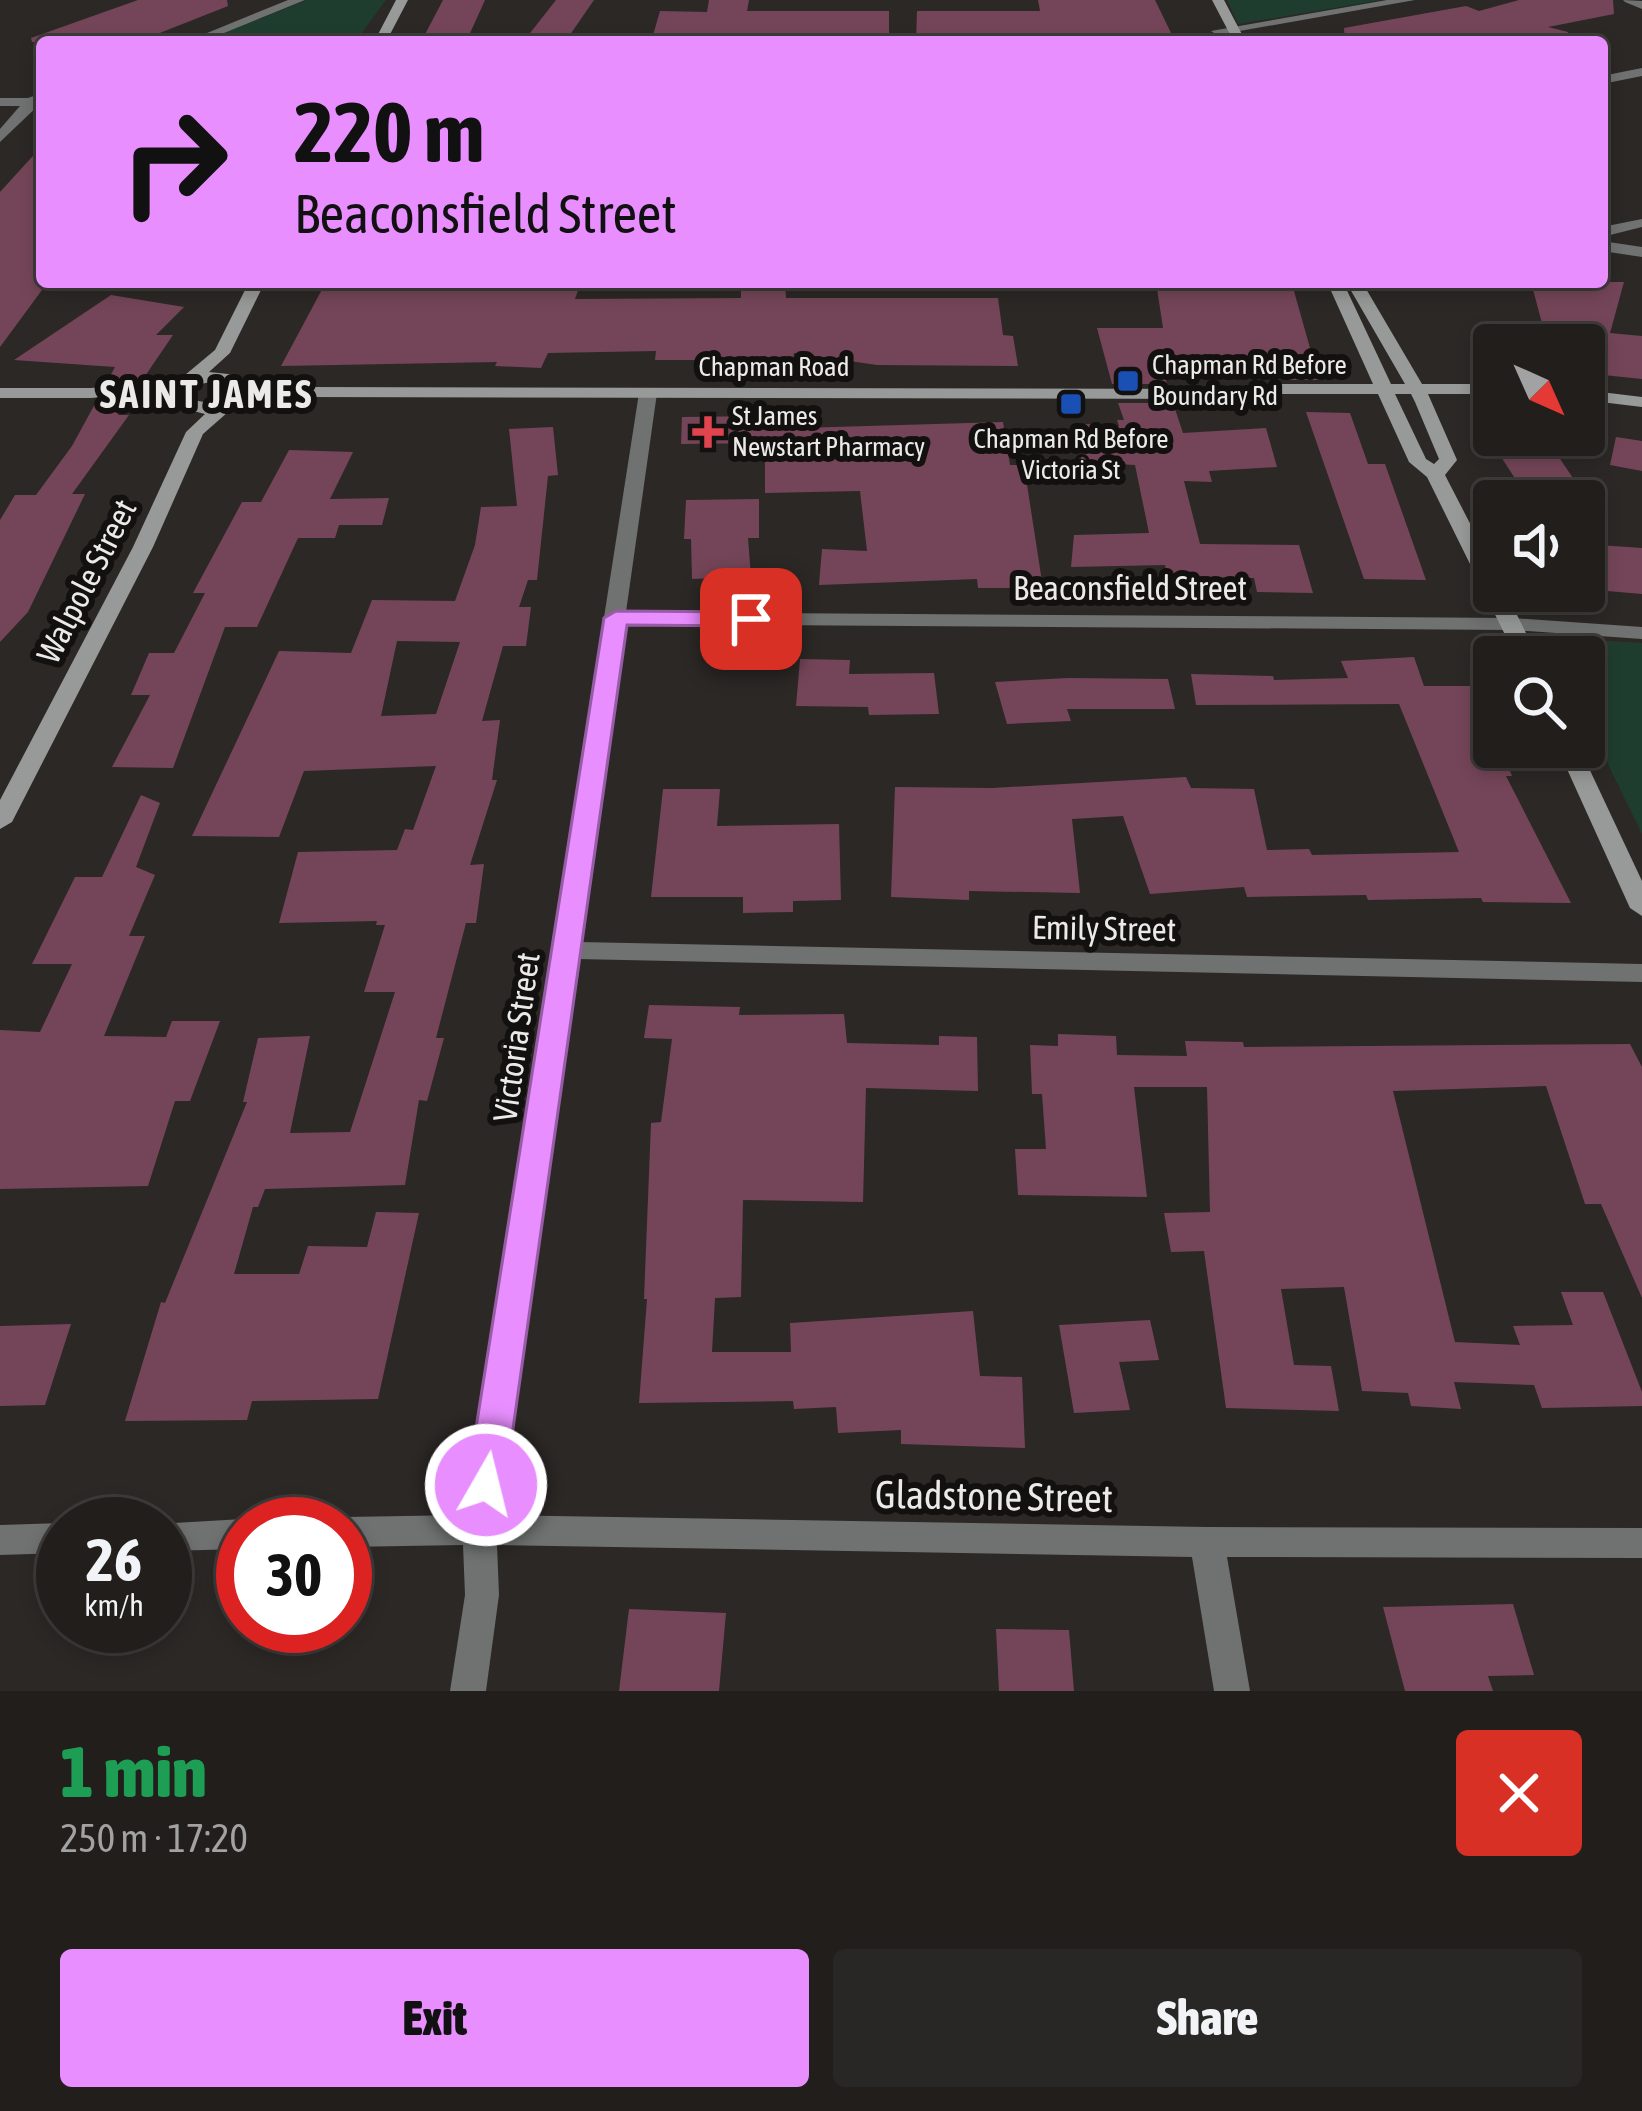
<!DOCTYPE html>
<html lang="en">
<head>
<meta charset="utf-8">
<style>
  :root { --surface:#211e1c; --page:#292725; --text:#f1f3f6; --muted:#a2a2a3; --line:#3e3c3b; --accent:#e88eff }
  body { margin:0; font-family:"Asap Condensed",sans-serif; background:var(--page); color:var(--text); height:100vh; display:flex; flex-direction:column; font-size:45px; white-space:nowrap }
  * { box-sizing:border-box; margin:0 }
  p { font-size:39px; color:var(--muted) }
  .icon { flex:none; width:66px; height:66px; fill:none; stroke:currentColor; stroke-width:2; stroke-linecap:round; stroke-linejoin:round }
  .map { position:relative; height:1691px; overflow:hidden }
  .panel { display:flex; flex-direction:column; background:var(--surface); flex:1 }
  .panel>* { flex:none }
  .banner { position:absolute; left:36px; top:36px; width:1572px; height:252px; border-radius:12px; box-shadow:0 6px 18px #0003,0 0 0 3px var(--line); background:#e88eff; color:#111; overflow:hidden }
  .needle { width:78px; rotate:135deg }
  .tools { position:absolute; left:1473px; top:324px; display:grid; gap:24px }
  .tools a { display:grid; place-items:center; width:132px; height:132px; border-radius:12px; background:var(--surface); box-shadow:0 6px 18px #0003,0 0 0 3px var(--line); font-size:60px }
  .speed { position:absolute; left:36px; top:1497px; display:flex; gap:24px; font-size:60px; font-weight:700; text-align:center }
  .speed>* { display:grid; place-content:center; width:156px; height:156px; border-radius:50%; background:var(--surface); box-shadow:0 6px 18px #0003,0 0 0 3px var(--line); line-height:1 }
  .speed small { font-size:30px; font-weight:400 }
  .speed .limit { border:18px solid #d22; background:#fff; color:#111 }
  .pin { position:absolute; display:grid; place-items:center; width:102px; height:102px; color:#fff; margin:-51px; border-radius:24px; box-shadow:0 6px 18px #0006 }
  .me { position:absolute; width:132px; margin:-66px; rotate:8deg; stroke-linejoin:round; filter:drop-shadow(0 0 9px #0008) }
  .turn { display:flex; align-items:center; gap:42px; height:252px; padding:0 60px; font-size:54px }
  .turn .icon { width:156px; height:156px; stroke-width:2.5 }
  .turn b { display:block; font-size:84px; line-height:102px }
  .round { display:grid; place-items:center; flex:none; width:126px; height:126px; border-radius:12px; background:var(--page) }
  .summary { display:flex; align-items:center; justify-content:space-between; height:204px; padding:0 60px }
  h1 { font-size:72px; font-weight:800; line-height:90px; color:#1e9e55 }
  .button { display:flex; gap:24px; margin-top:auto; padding:24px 60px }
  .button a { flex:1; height:138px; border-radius:12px; background:var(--accent); color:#111; font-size:48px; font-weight:800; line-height:138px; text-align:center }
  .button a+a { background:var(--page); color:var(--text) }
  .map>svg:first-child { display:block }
</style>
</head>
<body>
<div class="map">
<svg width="1642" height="1691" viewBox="0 0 1642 1691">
  <rect width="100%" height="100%" fill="#2c2826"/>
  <path fill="#1f3d2e" d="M307,0H386L355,42H201Z
    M1227,0H1381L1238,24Z
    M1578,639L1642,643V834L1584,715V657L1554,654L1561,645Z"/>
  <path fill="#744558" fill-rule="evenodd" d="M138,0H227L228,6L137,42H32L31,38Z
    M443,0H485L466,42H421Z
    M556,0H594L565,42H523Z
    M709,0H749L747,11H889V36L846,37L844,42H807L809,38L651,42L660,11L707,12Z
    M1038,0H1155L1173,37H1126L1128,42H916L917,11H1040Z
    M1519,0H1613L1614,14L1548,27L1568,32L1567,42H1345L1344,28L1466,6L1479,11Z
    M42,146V290L0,347V192Z
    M326,282H581L575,299L741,298V282H785L786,298H998L1003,335L1013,336L1018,366L877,365L794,353L793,360H655L656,351L548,353L541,368L495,366L497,362L281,366Z
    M1156,282L1292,284L1319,380H1288L1283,366L1162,368L1167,384H1112L1097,328H1163Z
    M1531,282H1624L1610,333L1642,336V379L1584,373V344L1547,342Z
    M111,295L184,307L156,335H173L143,379L107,382L115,367L14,360Z
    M128,399L118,415H129L72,494H85L28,612L0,642V520L15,495H36L72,446L96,402Z
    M1118,403H1173L1183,433L1266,428L1277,467L1209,471L1212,482L1184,481L1200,544L1299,545L1313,593L1257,592L1254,578L1167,576L1165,565L1071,567L1074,535L1149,533L1135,465L1081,462L1085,424L1119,426L1117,420H1124Z
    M1306,412L1350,413L1368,464H1385L1426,580L1364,579Z
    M765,416V429L1003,422L1010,465H1024L1043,588H978L977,579L819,585L822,549L867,551L860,491L765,493V443L681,444L682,417Z
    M553,427L558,475L548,476L537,580H528L519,607H531L526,646H503L482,721L500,720L492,780H497L470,865L484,864L476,923H466L436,1038H444L427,1101L419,1100L405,1185L265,1189L258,1207H253L234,1274H299L308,1246L367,1247L376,1212L419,1213L378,1399L252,1401L247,1420L125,1421L161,1302L165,1303L247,1102H243L258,1038L310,1036L290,1133L350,1132L395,992H364L385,925H376L377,921L279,923L298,852L397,850L405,829L413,830L436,766L304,771L279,837L192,836L279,651L351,653L372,600L455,601L475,545L481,507L517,506L509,429ZM397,641L460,642L436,714L381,716Z
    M1487,435H1544L1583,493L1525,494Z
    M1616,437L1642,441V471L1610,465Z
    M289,450L353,452L330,499L389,498L382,525H339L335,538H298L257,627H225L173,768L112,767L150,695H131L149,653H174L205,593H193L242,502H261Z
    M759,499V538H748L751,577L692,579L691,539H684L686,500Z
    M1584,544L1642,548V594L1584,589Z
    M1414,657L1424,686H1472L1489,728L1494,729V747H1501L1512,776H1506L1571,903L1483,902L1481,898L1368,900L1366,895L1247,897L1244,887L1150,894L1123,816L1072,819L1080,893L969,891V900L891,897L895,787L992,788L1186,777L1191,788L1254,789L1267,850L1309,849L1312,855L1459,852L1399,704L1196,705L1191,674L1273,676L1274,680L1348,678L1341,661Z
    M800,659L850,660L849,674L934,673L939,714L869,715L868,707L796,706Z
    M1068,678L1168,679L1175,709H1067L1071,721L1007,724L995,682Z
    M663,789H720L717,826L839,824L841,900L793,901V912L743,913V897H651Z
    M141,795L160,803L136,867L155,875L129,936H145L104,1036L166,1037L172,1021H220L190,1101H175L148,1186L0,1189V1030L40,1032L72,964H32L75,877H102Z
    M649,1005L740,1007L739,1015L844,1014L847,1043L939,1045V1036L977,1037L978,1091L866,1088L863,1202L743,1200L741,1297L715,1298L712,1352H791L790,1323L973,1311L980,1376L1022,1377L1025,1448L901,1444V1430L838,1433L836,1407L794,1409L793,1401L639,1403L647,1299H644L651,1123L661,1122L672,1039L644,1038Z
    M1058,1034L1116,1036L1117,1055L1187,1056L1185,1041L1243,1042L1244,1047L1630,1044L1642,1067V1298L1601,1204H1585L1546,1086L1393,1091L1455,1342L1520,1345L1513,1326L1573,1325L1561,1292H1603L1642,1392V1406L1542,1408L1534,1385L1454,1382L1461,1409L1411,1406L1408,1393L1362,1391L1344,1287L1281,1289L1294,1365L1331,1366L1339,1411L1226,1408L1204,1251L1171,1252L1164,1213L1210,1212L1207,1087H1134L1147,1197L1018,1195L1015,1149H1046L1042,1094H1032L1030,1045L1058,1046Z
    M1150,1320L1159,1360L1119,1362L1130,1410L1074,1413L1059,1325Z
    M71,1324L45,1405L0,1406V1326Z
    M1513,1604L1534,1675L1488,1676L1493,1691H1405L1383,1607Z
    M629,1609L726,1613L719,1691H619Z
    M996,1629L1069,1630L1074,1691H999Z"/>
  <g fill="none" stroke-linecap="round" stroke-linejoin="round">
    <path fill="#6f7270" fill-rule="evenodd" d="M288,0H305L202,42H185Z
      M1387,0H1415L1217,35L1211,31Z
      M1623,0L1642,1V9L1625,2Z
      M1642,68V76L1602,84V76Z
      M42,93V102L0,142V129L20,106H0V98H28Z
      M1642,219V227L1602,237V227Z
      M1602,241L1642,247V257L1602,251Z
      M648,388L657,393L626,612L1512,618L1642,627V639L1512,630L624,624L579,942L1642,964V982L577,959L498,1515L1207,1527L1642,1528V1558L1227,1557L1250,1691H1214L1192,1557L497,1545L499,1595L486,1691H450L465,1595L463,1545L345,1547V1524H332L345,1517L464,1515L639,393Z
      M243,1519L255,1524H243V1549L165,1551V1524H157Z
      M63,1523V1553L0,1555V1525Z"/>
    <path fill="#979a98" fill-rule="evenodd" d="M396,0H408L386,42H374Z
      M1212,0H1224L1246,42H1234Z
      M249,282H265L230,353L209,372L238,375L250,386L251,393L306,387L1241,389L1279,384H1373L1327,282H1343L1391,384H1405L1346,282H1362L1422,384H1494V394H1428L1457,460L1445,475L1494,570V591H1505L1538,657H1516L1427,477L1409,462L1378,394H1279L1241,399L306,397L236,405L203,434L153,547L12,822L0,829V800L133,547L186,432L205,414L166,404L165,392L91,398H0V388H91L179,380L215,350ZM210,382L227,384L234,390L210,403L181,398L193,386ZM1395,394H1411L1415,402L1439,459L1434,464L1426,459Z
      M1584,390L1642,397V407L1584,400Z
      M1557,747H1579L1642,881V916L1630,908Z"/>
  </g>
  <path fill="#e88eff" stroke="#975ca6" stroke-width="3" d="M616,611L751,612L763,619L751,626L627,625L505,1485L499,1496L486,1501L472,1496L467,1485L604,618Z"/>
  <g fill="#1a4fb4" stroke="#131110" stroke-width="4.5">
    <rect x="1116" y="369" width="24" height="24" rx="6"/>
    <rect x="1059" y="392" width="24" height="24" rx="6"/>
  </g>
  <path fill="#e0444e" stroke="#131110" stroke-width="4.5" d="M702 414h12v12h12v12h-12v12h-12v-12h-12v-12h12z"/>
  <g text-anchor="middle" stroke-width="12" stroke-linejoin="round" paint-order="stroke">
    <g font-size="27" fill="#eceae8" stroke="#131110" text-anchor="start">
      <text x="1152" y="374">Chapman Rd Before<tspan x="1152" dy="31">Boundary Rd</tspan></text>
      <text x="732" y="425">St James<tspan x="732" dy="31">Newstart Pharmacy</tspan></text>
      <text x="1071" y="448" text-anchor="middle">Chapman Rd Before<tspan x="1071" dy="31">Victoria St</tspan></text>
    </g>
    <g font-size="27" fill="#eceae8" stroke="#131110">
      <text x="774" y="376">Chapman Road</text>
    </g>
    <g font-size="33" fill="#eceae8" stroke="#131110">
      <text transform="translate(86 581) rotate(-63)" y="12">Walpole Street</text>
      <text x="1130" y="600">Beaconsfield Street</text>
      <text transform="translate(1104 928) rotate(1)" y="12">Emily Street</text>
      <text transform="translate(516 1037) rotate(-82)" y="12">Victoria Street</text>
    </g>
    <g font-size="39" font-weight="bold" letter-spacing="3" fill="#eceae8" stroke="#131110">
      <text x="207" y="408">SAINT JAMES</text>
    </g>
    <g font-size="39" fill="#eceae8" stroke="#131110">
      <text transform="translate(994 1496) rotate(1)" y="14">Gladstone Street</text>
    </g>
  </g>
</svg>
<div class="tools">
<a><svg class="needle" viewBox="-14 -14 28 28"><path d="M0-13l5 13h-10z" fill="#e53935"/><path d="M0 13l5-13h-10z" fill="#a2a2a3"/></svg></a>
<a><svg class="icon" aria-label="sound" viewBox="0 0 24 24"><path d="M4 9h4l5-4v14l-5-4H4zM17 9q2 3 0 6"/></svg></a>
<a><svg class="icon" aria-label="search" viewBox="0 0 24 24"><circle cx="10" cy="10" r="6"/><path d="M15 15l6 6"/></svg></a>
</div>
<div class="speed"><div>26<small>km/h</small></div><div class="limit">30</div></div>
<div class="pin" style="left:751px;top:619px;background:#d93025"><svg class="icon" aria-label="arrive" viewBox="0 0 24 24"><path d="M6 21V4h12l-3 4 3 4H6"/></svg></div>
<svg class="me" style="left:486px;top:1485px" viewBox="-20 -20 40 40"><circle r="17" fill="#e88eff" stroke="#fff" stroke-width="3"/><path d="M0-11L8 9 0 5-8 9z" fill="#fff"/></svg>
<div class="banner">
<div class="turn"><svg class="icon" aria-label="right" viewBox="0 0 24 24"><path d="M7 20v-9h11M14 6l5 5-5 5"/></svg><div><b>220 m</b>Beaconsfield Street</div></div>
</div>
</div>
<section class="panel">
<div class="summary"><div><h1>1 min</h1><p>250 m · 17:20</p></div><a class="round" style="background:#d93025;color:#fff"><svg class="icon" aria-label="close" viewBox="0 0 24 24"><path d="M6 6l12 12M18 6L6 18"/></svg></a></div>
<div class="button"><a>Exit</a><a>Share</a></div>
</section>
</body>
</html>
